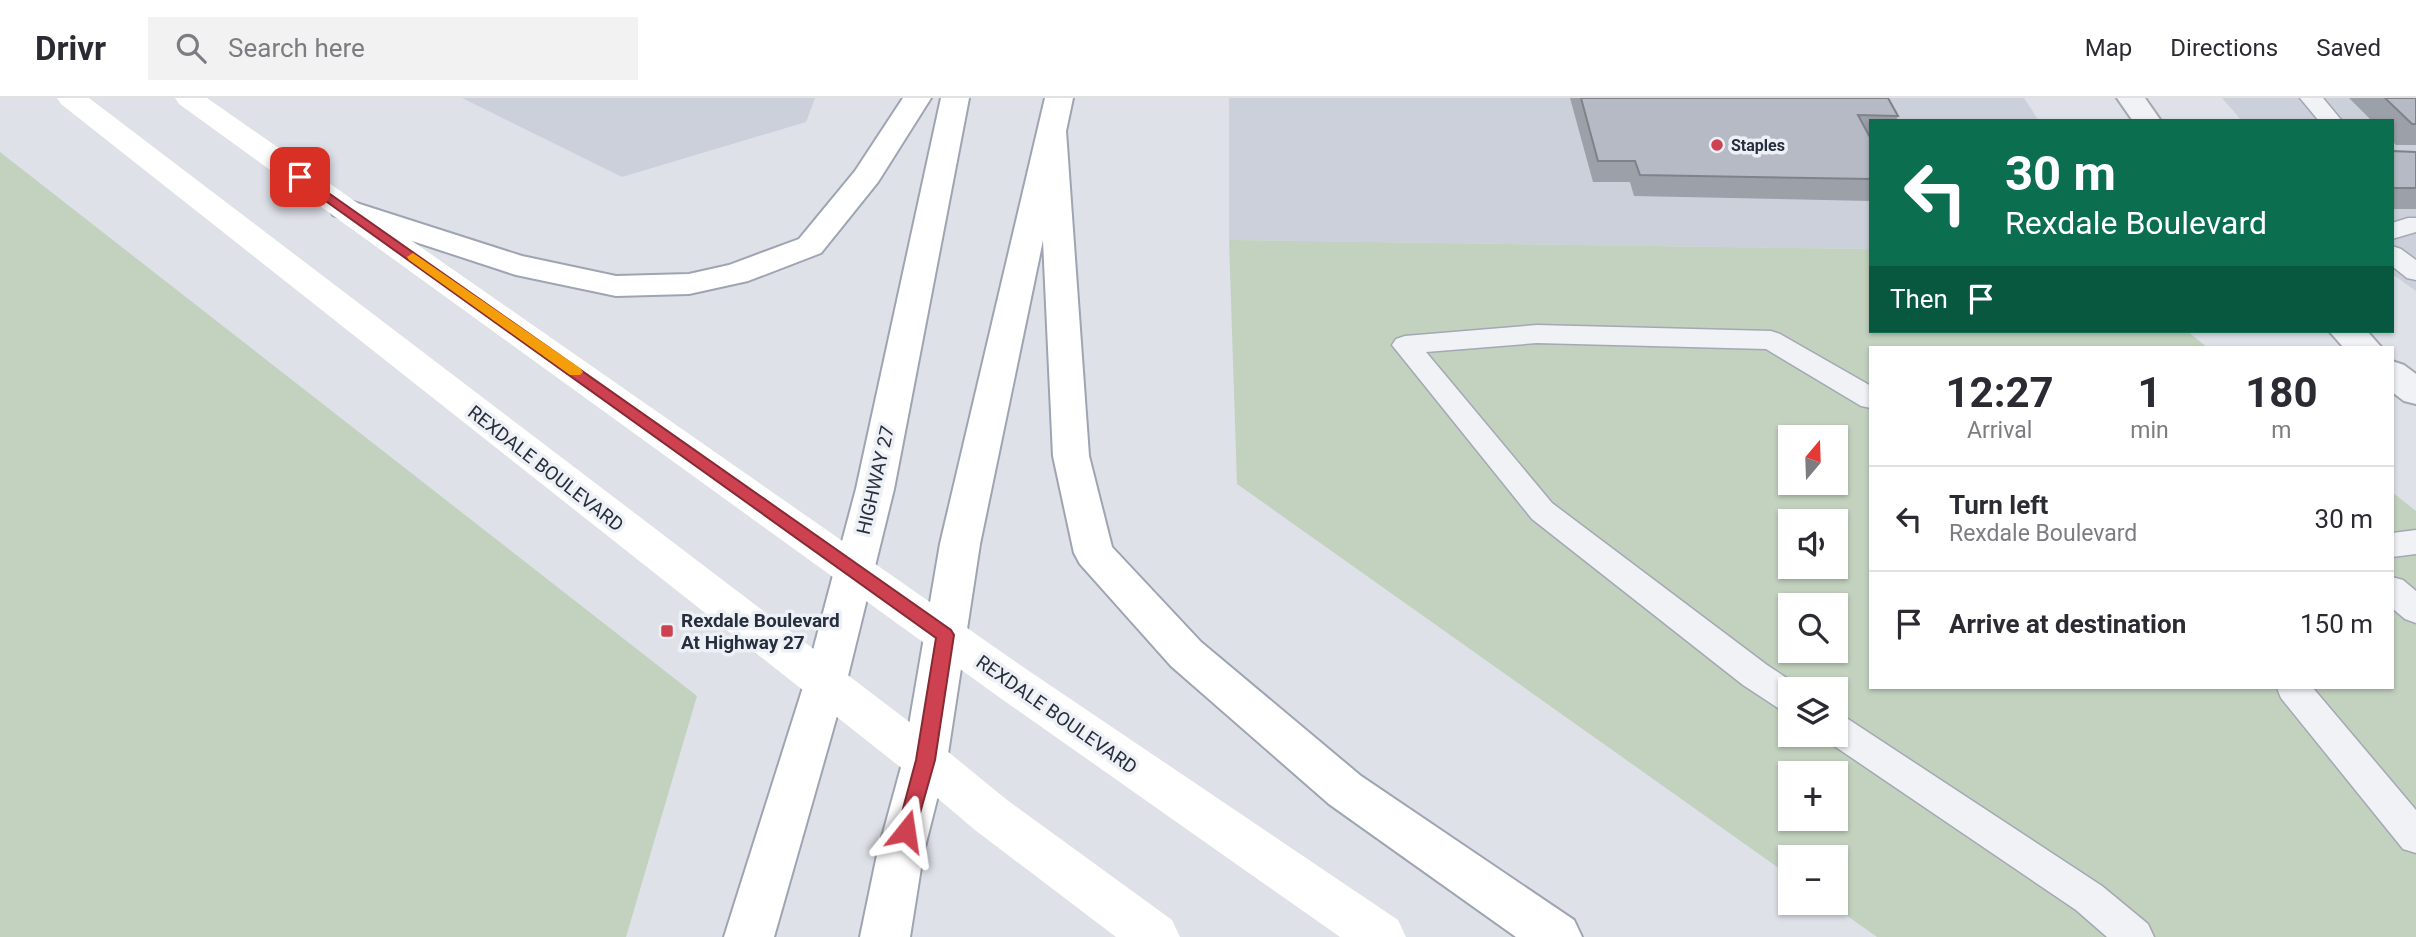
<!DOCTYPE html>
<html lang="en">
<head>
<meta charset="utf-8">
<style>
  :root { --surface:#fff; --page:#f2f2f3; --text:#2b2b33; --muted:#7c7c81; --line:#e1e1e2 }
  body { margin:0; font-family:Roboto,sans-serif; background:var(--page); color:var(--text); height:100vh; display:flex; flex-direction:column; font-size:26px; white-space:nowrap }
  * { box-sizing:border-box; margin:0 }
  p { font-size:23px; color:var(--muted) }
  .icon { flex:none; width:38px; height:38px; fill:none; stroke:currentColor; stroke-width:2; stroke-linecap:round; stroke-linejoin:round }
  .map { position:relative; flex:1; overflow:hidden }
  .side { position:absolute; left:1869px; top:248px; width:525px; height:343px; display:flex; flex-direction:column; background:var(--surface); border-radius:0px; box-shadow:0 2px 5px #0004 }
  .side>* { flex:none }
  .hud { position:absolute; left:1869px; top:21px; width:525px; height:214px; border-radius:0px; box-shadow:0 2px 5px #0004; background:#0b6e4f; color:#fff; overflow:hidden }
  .needle { width:46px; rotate:19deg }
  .fabs { position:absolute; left:1778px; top:327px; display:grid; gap:14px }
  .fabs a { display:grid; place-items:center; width:70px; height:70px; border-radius:0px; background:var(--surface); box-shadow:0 2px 5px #0004; font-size:35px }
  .pin { position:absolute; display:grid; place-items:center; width:60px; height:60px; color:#fff; margin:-30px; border-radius:14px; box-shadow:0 4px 10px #0006 }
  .me { position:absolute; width:77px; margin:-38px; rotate:15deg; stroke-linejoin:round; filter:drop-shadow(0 0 5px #0008) }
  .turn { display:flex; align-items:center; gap:24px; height:147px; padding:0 21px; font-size:32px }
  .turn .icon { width:91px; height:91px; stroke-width:2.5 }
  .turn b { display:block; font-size:49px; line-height:60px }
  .then { display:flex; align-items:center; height:66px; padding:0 21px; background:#0003; gap:14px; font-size:26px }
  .eta { display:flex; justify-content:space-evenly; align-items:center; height:119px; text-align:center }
  .eta b { font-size:42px; font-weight:700; line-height:49px }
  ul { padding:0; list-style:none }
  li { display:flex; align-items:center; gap:21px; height:105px; padding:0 21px; border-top:2px solid var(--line) }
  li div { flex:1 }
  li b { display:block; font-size:26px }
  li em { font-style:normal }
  header { display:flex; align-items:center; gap:42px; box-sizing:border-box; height:98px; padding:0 35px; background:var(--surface); border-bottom:2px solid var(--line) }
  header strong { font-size:33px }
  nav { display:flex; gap:38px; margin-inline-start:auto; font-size:24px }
  .search { width:490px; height:63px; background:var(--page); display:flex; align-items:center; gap:18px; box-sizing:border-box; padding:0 24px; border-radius:0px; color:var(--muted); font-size:26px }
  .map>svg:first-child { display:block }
</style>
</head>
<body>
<header>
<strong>Drivr</strong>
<div class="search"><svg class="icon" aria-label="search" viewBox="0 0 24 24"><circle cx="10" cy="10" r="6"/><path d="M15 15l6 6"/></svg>Search here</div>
<nav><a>Map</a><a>Directions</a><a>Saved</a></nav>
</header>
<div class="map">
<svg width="2416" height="839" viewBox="0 0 2416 839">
  <rect width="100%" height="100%" fill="#dee1e8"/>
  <path fill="#ccd0da" d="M462,0H815L806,24L622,79Z
    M1229,0H2024L2039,23H1871V151L1229,142Z
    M2222,0H2416V193L2392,176V23H2242Z"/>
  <path fill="#c3d2bf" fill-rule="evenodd" d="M0,54L697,598L626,839H0Z
    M1229,142L1871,151V233H2187L2208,250H1871V590H2392V394L2416,413V839H1877L1829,805H1836V760H1790V778L1237,386ZM1790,340H1836V385H1790ZM1790,424H1836V469H1790ZM1790,508H1836V553H1790ZM1790,592H1836V637H1790ZM1790,676H1836V721H1790Z"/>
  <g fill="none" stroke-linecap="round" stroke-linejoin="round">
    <defs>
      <path id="service" d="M2300,0H2323L2342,23H2319Z
        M2408,120H2416V134L2392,141V125Z
        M2392,148L2401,151L2416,162V182L2407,180L2392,168Z
        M1537,227L1771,233L1780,236L1871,288V310L1861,308L1766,251L1537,245L1426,254L1552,405L1767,567L1802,590L1790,592V614L1778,610L1743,587L1532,421L1392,247L1396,241L1405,238Z
        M2416,432V456L2392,459V435Z
        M2392,479L2403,482L2416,493V525L2405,521L2392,510Z
        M2277,590H2313L2416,712V755L2403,751L2281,600Z
        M1836,617L1848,621L2102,788L2148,826L2154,839H2107L2076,812L1824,641L1822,637H1836Z"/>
      <path id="tertiary" d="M2117,0H2145L2161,23H2133Z
        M2329,233H2367L2382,250H2344Z
        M2392,263L2404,267L2416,276V306L2404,303L2392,294Z"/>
      <path id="primary" d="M903,0H931L878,84L821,155L748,183L689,196L616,198L516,177L333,117L329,110L333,103L344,101L522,158L616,178L689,176L729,167L799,141L855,73Z
        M941,0H969L894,391L846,586L774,839H724L804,586L856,391Z
        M1045,0H1073L1066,33L1089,358L1112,449L1201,544L1361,678L1574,822L1582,839H1516L1329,706L1171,568L1080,466L1074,455L1053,358L1043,142L980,446L947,662L923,757L910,839H860L877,757L903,662L940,446Z"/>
    </defs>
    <use href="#service" stroke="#a3a8b2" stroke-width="3"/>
    <use href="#tertiary" stroke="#a3a8b2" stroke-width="4"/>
    <use href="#primary" stroke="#9da5b3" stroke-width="4"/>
    <use href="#service" fill="#f0f2f6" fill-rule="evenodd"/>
    <use href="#tertiary" fill="#f0f2f6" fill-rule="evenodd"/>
    <path fill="#fff" fill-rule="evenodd" d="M57,0H89L941,648L1007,702L1172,822L1180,839H1116L975,732L909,676L61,6Z
      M175,0H207L1026,571L1398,822L1406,839H1340L996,597L179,6Z"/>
    <use href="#primary" fill="#fff" fill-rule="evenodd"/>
  </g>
  <path fill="#9ca0a9" d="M1570,0H1888L1898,18L1896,23H1871V38H1869L1871,41V103L1634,98L1630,84H1593Z
    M2349,0H2416V47H2396L2392,43V23H2372Z
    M2392,53L2416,54V111H2392Z"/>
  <path fill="#b5bac4" stroke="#7f8289" stroke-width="2" d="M1581,0H1888L1898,18L1858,17L1871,41V81L1640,77L1635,63H1598Z
    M2385,0H2416V26H2412Z
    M2392,53L2416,54V90H2392Z"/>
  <path fill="#ce4150" stroke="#862a34" stroke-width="2" d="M300,75L951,532L954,537L935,662L913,740L906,742L899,740L897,733L916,662L936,540L295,81V76Z"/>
  <path fill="#f59e0b" d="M413,155L580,270L583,274L580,277H570L409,162L407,159Z"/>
  <g fill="#ce4150" stroke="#edf0f5" stroke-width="2.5">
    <circle cx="1717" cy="47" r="7"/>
    <rect x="660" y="526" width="14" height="14" rx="3.5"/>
  </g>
  <g text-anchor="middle" stroke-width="7" stroke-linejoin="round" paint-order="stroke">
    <g font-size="16" font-weight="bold" fill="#272f3e" stroke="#edf0f5" text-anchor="start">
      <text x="1731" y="53">Staples</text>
    </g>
    <g font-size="19" fill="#272f3e" stroke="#edf0f5">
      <text transform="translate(546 370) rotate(38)" y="7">REXDALE BOULEVARD</text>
      <text transform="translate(875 382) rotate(-77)" y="7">HIGHWAY 27</text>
      <text transform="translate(1057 616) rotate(35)" y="7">REXDALE BOULEVARD</text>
    </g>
    <g font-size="19" font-weight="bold" fill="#272f3e" stroke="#edf0f5" text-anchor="start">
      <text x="681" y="529">Rexdale Boulevard<tspan x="681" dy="22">At Highway 27</tspan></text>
    </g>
  </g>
</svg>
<div class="fabs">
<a><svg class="needle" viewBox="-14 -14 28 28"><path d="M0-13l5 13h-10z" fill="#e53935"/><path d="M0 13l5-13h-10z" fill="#7c7c81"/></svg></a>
<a><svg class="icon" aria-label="sound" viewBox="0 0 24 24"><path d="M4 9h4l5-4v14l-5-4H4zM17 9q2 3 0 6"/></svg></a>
<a><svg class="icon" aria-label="search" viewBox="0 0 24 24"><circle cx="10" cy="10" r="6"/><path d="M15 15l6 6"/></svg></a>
<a><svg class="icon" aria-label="layers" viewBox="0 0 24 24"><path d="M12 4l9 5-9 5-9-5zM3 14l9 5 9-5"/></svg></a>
<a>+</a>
<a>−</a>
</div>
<div class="pin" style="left:300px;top:79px;background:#d93025"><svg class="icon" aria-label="arrive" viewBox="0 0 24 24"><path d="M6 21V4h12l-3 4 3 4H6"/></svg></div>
<svg class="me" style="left:906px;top:733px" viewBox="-20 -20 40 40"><path d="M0-17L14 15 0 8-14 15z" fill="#ce4150" stroke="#fff" stroke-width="4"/></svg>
<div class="hud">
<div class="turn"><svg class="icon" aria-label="left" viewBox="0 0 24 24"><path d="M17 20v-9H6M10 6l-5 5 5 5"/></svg><div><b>30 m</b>Rexdale Boulevard</div></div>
<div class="then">Then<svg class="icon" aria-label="arrive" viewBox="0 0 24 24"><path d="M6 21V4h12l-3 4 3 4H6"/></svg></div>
</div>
<section class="side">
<div class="eta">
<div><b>12:27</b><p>Arrival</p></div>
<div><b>1</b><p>min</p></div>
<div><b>180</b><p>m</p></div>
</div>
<ul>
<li><svg class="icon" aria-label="left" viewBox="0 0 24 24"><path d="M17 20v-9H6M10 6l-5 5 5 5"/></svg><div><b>Turn left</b><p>Rexdale Boulevard</p></div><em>30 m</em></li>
<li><svg class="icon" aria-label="arrive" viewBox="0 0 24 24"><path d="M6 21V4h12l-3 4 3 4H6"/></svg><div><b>Arrive at destination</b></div><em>150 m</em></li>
</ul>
</section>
</div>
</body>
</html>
